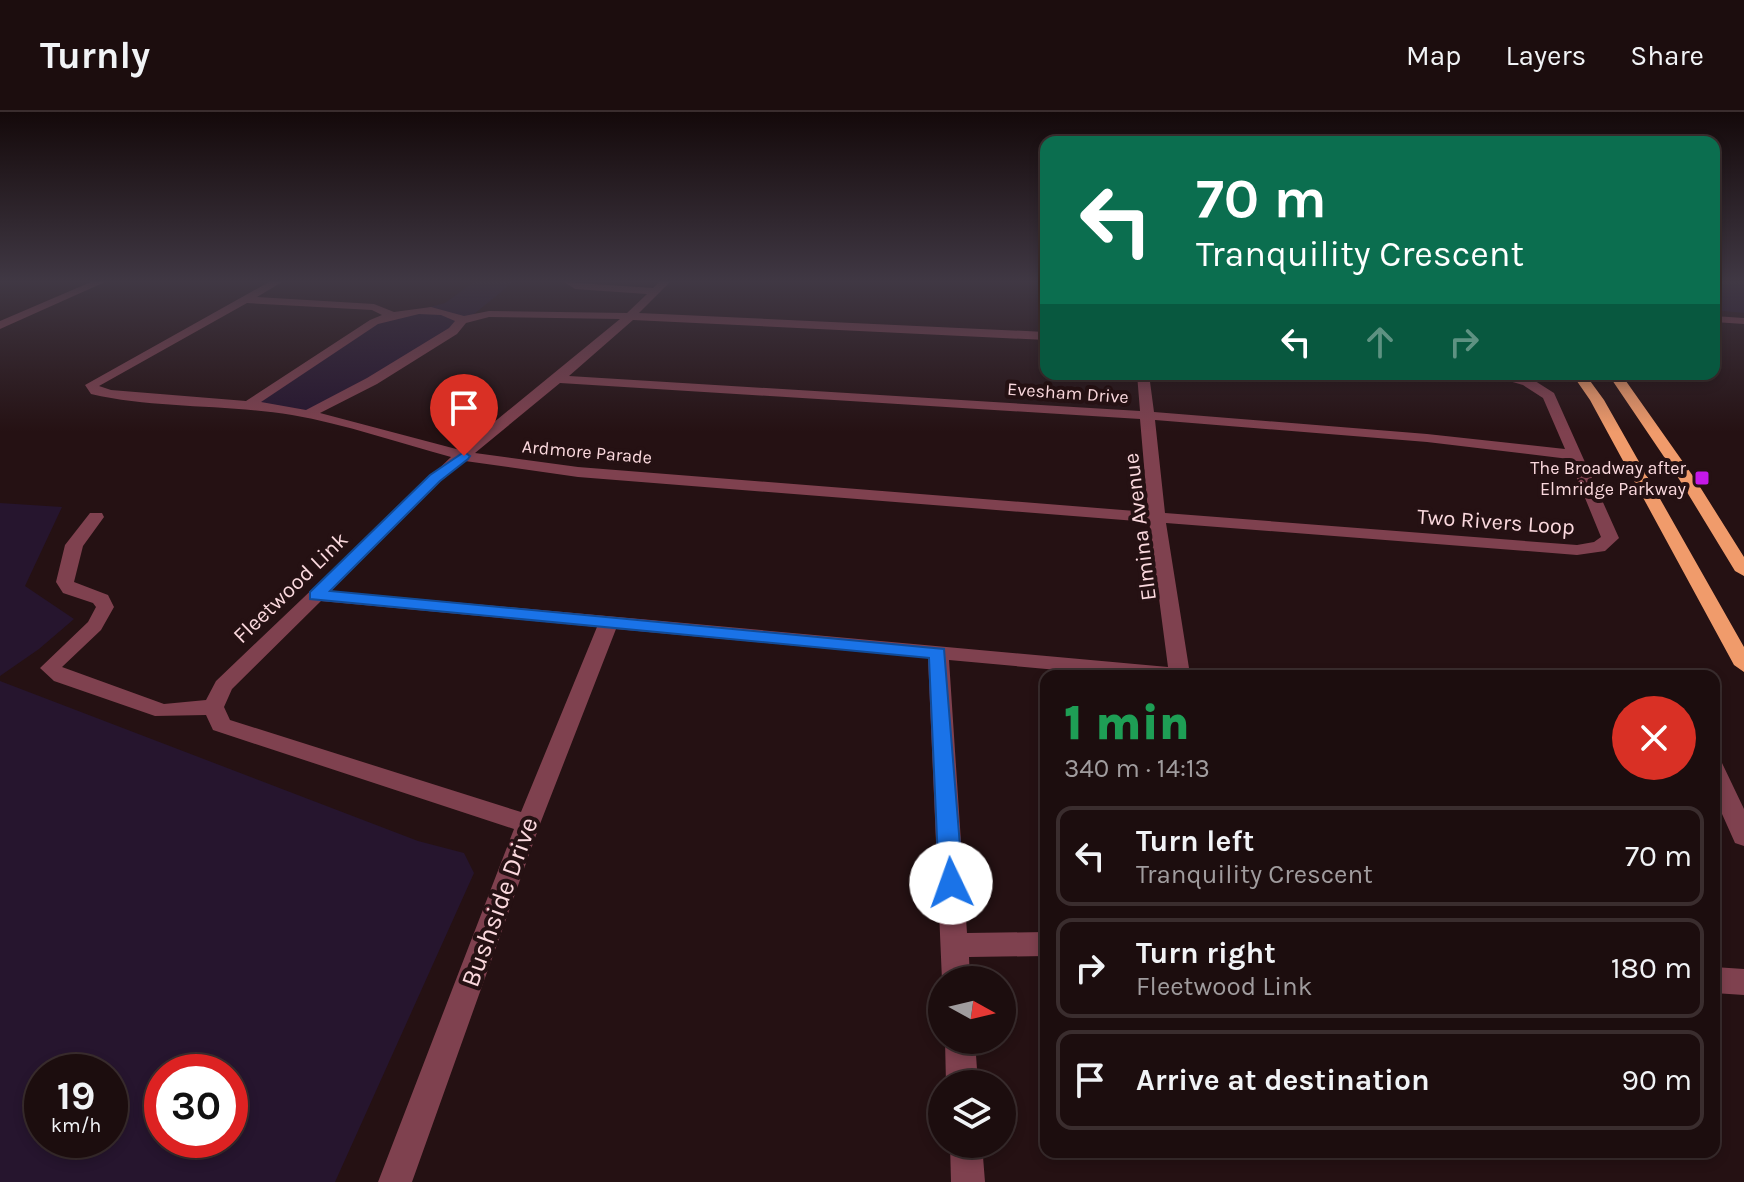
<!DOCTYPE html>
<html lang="en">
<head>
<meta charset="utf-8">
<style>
  :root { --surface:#1c0d0e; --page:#291b1c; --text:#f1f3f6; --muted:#a09c9e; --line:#3a2d2e }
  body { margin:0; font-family:Karla,sans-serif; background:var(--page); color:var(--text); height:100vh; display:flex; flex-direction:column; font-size:30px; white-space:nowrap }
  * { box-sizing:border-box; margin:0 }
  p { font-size:26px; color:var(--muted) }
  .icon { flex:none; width:44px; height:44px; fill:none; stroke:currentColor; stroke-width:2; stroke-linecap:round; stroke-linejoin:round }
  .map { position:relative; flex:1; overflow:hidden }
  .panel { position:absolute; left:1040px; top:558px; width:680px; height:488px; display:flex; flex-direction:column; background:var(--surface); border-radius:16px; box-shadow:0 4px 12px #0003,0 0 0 2px var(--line) }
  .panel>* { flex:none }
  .guide { position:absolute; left:1040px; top:24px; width:680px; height:244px; border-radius:16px; box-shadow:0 4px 12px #0003,0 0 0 2px var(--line); background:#0b6e4f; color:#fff; overflow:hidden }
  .needle { width:52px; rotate:98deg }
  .tools { position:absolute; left:928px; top:854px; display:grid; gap:16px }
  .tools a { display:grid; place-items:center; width:88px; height:88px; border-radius:50%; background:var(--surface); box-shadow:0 4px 12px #0003,0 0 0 2px var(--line); font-size:40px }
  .speed { position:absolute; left:24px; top:942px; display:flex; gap:16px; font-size:40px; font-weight:700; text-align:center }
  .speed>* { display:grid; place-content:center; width:104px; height:104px; border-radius:50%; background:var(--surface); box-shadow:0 4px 12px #0003,0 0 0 2px var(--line); line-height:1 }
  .speed small { font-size:20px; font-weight:400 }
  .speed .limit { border:12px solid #d22; background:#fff; color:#111 }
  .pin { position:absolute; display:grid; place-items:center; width:68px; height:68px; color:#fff; margin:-82px -34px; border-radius:50% 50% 50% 0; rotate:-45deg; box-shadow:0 0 8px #0007 }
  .pin .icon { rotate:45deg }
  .me { position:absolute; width:88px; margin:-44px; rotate:357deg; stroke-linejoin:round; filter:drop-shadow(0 0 6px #0008) }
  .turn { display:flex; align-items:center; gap:28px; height:168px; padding:0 24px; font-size:36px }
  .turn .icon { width:104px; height:104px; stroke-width:2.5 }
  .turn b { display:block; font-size:56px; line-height:68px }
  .lanes { display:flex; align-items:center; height:76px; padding:0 24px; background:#0003; justify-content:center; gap:40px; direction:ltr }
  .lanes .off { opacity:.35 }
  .round { display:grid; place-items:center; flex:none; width:84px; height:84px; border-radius:42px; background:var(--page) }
  .summary { display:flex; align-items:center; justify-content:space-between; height:136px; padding:0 24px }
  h1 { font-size:48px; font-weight:800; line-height:60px; color:#1e9e55 }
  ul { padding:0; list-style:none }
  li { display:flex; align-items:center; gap:24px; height:100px; margin:0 16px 12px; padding:0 8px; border:4px solid var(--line); border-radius:16px }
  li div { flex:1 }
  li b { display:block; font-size:30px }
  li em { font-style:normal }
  header { display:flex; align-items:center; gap:48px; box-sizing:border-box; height:112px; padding:0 40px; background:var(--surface); border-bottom:2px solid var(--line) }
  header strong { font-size:38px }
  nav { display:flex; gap:44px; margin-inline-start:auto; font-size:28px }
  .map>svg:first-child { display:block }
</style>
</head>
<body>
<header>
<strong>Turnly</strong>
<nav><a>Map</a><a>Layers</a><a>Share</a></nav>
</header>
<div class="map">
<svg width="1744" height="1070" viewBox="0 0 1744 1070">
  <rect width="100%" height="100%" fill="#251113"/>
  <path fill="#26152e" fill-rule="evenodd" d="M474,170H513L462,212L308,302L248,293L374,210L445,191Z
    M1714,170H1744V201L1714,198Z
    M0,391L62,395L25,474L74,507L39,537L0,564Z
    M0,569L418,729L464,741L474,761L335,1070H0ZM110,960V1028H42V960ZM230,960V1028H162V960Z"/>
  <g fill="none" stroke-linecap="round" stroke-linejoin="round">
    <path fill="#7f414f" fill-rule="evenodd" d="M91,170H105L0,217V209Z
      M269,170H282L257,185L374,192L394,200L431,195L464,204L489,199L627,201L647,182L575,177L564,170L653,176L659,170H670L639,201L1046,220V228L633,208L569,264L1140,299L1137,262H1149L1154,300L1427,322L1565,337L1543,286L1523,273L1485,262H1509L1532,267L1554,281L1619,426L1605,439L1577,443L1166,411L1189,556L1204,559L1207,564H1124L949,548L967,821L1046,820V844L969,845L970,868H942L928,546L616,517L540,712L412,1070H378L514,717L213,618L206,603L155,604L54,569L40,556L88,510L96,495L93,491L63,481L56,470L65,433L90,401H102L104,405L83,434L74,470L108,483L114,495L101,518L62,555L164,592L206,588L216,569L451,345C399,331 345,312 292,303C226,292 156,297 91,282L85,273ZM247,191L372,198L382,203L370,208L246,289L111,278L99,274ZM419,202L441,203L455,209L449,216L367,266L306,298L261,290L378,212ZM489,205L620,207L460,338L320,301L377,272L457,222L466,211ZM560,271L1140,307L1148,400L578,355L475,341ZM1155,308L1427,330L1569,347L1601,425L1594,430L1577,433L1165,401ZM465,349L578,365L1149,410L1168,555L331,479L441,369ZM321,489L597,515L521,700L230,608L224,595L232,577Z
      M1714,204L1744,206V212L1714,210Z
      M1714,649L1722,651L1744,697V734L1735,731L1714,684Z
      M1714,855L1744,857V883L1714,881Z
      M945,928H975L978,972H946Z
      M950,1032H982L985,1070H951Z"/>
    <path fill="#f09b6b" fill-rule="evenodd" d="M1572,262H1585L1604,288L1744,535V560L1734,553L1590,288Z
      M1608,262H1621L1695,367L1744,445V464L1735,459L1679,367Z"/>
  </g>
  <linearGradient id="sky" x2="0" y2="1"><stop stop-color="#14090a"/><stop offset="0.53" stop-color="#403844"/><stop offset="1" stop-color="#403844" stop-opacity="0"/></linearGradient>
  <rect width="1744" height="320" fill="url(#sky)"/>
  <path fill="#1a73e8" stroke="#114b97" stroke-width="2" d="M464,340L470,344L468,347L440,369L330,479L944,537L963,771L959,778L951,781L943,778L939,771L929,546L310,487V480L430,363Z"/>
  <rect fill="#c518e8" stroke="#251113" stroke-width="3" x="1694" y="358" width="16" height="16" rx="4"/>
  <g text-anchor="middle" stroke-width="8" stroke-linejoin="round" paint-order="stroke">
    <g font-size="18" fill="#fbd9de" stroke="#251113">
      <text transform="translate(1068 281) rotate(4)" y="6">Evesham Drive</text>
      <text transform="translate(587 340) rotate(5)" y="6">Ardmore Parade</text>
    </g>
    <g font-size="18" fill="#fbd9de" stroke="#251113" text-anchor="end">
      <text x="1686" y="362">The Broadway after<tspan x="1686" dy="21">Elmridge Parkway</tspan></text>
    </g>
    <g font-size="22" fill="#fbd9de" stroke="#251113">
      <text transform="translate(1496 409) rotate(4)" y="8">Two Rivers Loop</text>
      <text transform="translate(1139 415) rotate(-97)" y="8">Elmina Avenue</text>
      <text transform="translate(290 475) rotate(-44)" y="8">Fleetwood Link</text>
    </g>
    <g font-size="26" fill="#fbd9de" stroke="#251113">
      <text transform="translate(499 790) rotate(-70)" y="9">Bushside Drive</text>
    </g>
  </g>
</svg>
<div class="tools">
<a><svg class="needle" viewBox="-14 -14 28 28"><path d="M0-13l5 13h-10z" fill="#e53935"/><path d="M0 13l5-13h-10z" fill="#a09c9e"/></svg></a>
<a><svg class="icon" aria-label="layers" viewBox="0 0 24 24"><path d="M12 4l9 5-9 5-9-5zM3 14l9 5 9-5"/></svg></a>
</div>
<div class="speed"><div>19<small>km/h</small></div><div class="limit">30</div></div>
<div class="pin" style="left:464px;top:344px;background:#d93025"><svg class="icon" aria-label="arrive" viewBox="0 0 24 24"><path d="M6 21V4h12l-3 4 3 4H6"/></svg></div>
<svg class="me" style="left:951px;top:771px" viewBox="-20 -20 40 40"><circle r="19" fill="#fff"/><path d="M0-13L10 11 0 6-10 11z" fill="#1a73e8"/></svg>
<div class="guide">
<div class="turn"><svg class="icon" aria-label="left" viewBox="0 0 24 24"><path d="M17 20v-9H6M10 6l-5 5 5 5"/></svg><div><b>70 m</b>Tranquility Crescent</div></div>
<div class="lanes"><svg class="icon" aria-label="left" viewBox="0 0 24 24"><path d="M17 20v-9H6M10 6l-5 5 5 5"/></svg><svg class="icon off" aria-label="ahead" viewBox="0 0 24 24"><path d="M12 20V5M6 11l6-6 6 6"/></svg><svg class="icon off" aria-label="right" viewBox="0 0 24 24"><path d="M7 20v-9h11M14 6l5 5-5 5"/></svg></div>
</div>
<section class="panel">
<div class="summary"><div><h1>1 min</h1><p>340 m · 14:13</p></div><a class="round" style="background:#d93025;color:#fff"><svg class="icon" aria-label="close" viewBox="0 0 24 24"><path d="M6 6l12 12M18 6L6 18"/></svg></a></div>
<ul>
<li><svg class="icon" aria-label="left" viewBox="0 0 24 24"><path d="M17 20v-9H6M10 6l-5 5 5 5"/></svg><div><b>Turn left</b><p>Tranquility Crescent</p></div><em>70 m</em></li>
<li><svg class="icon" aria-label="right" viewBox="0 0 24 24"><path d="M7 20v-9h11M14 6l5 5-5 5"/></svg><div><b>Turn right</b><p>Fleetwood Link</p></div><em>180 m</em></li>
<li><svg class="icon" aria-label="arrive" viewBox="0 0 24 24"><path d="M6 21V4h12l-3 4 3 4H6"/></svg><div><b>Arrive at destination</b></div><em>90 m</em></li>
</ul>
</section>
</div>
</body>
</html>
